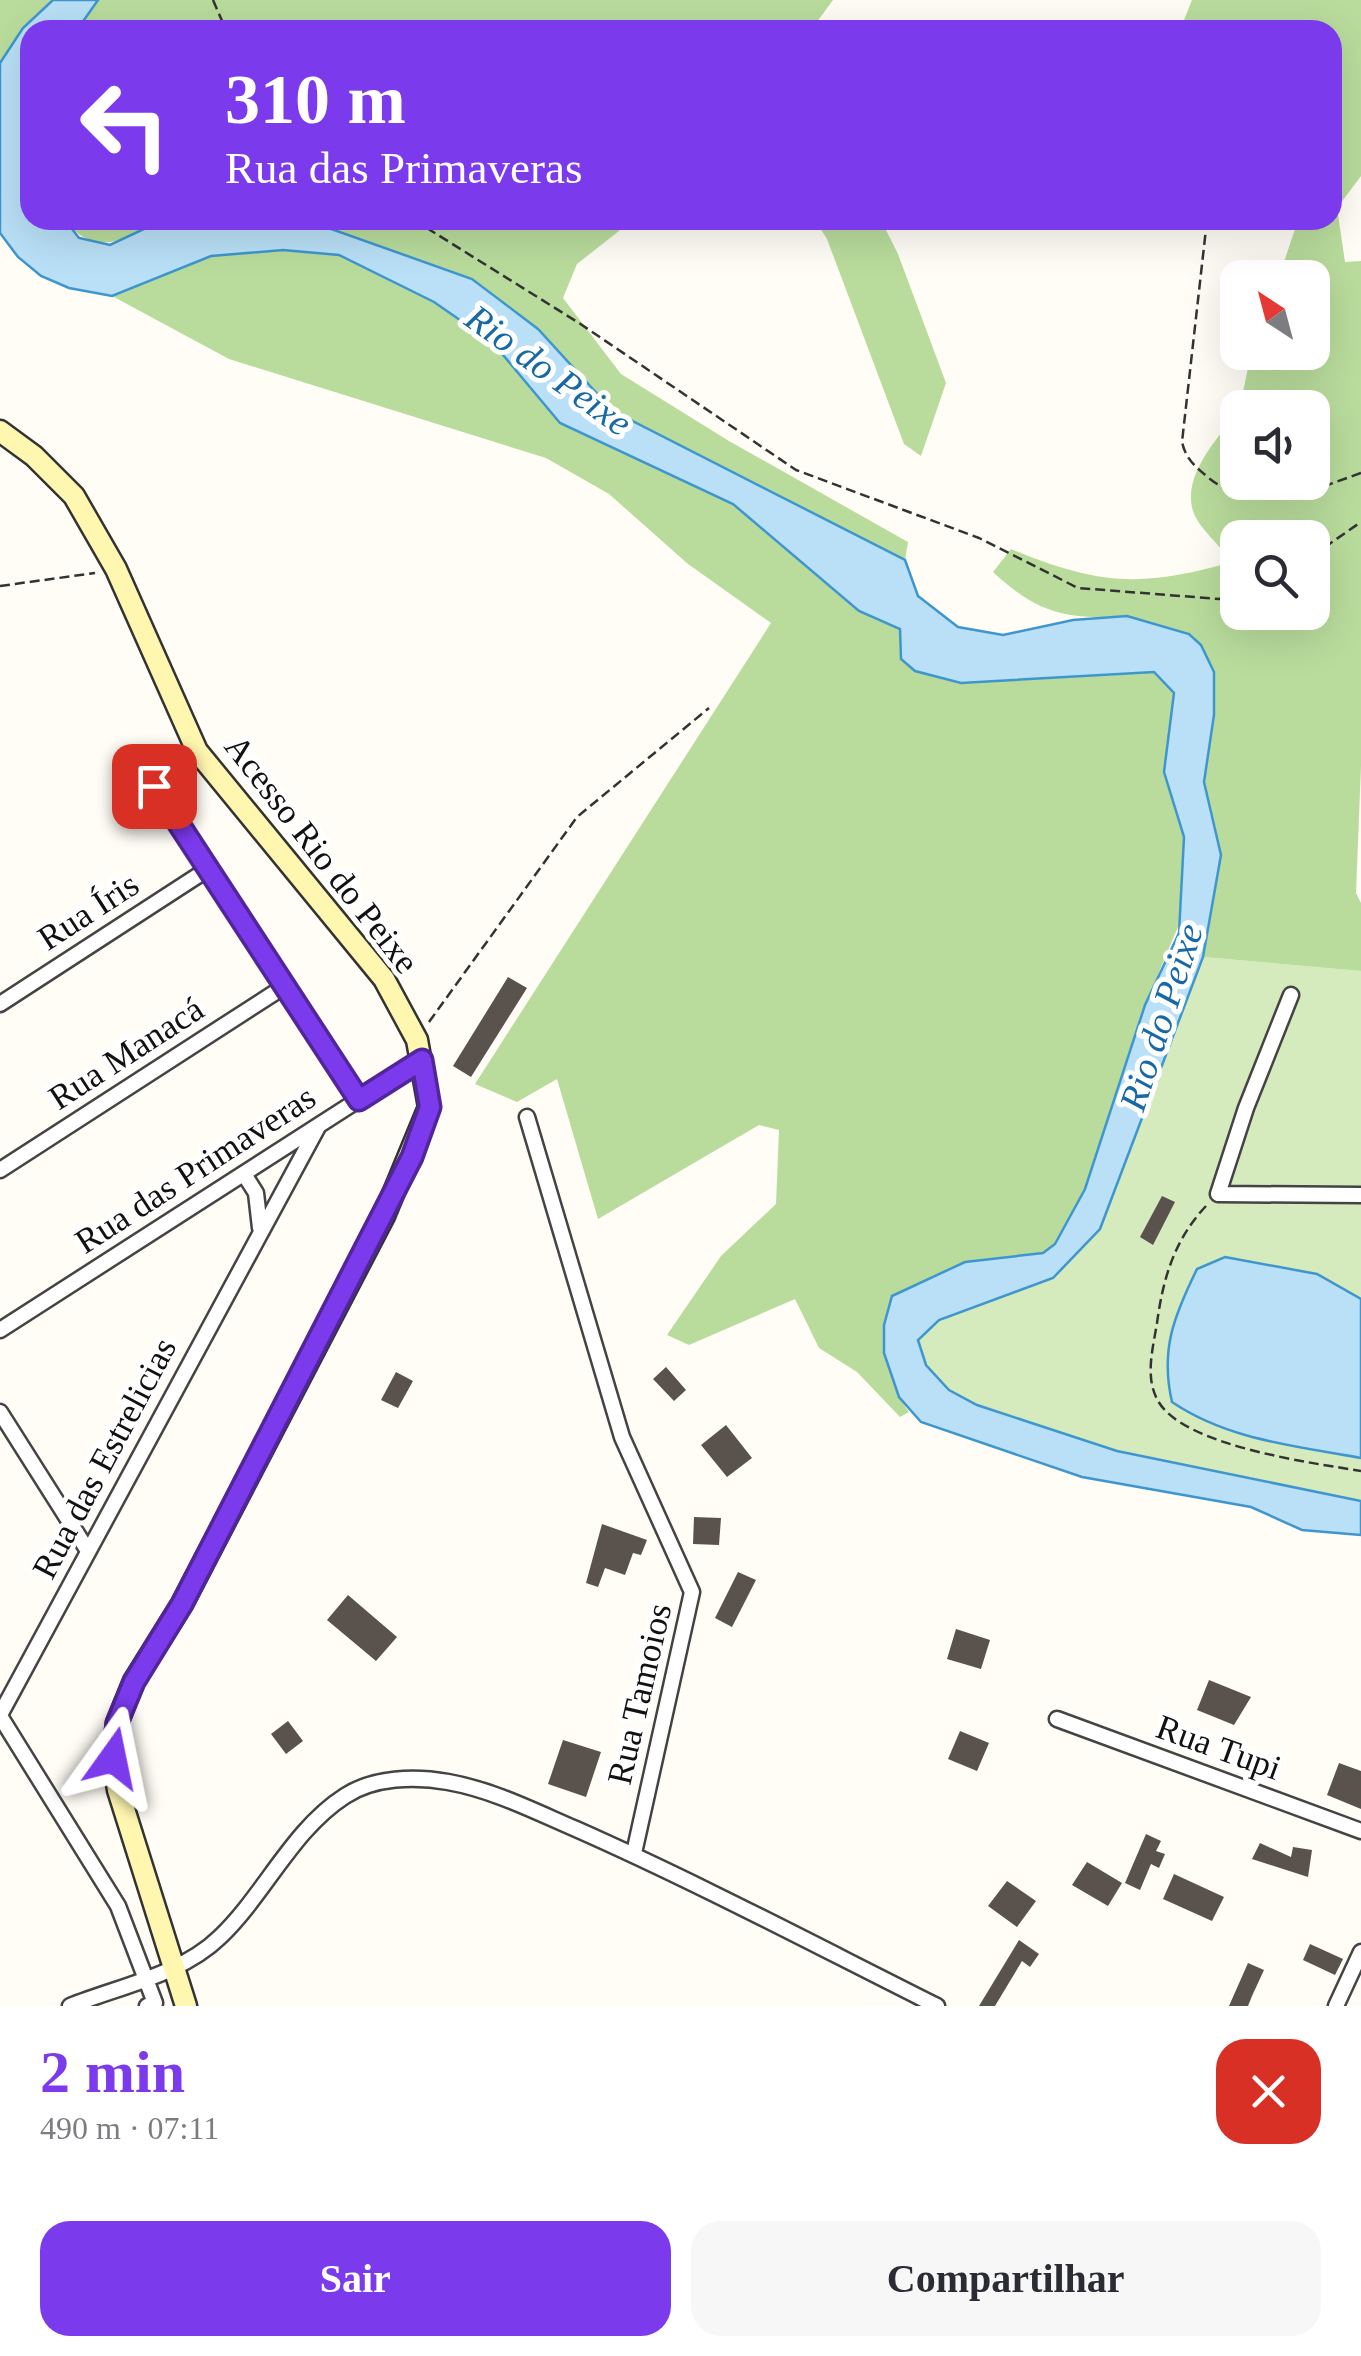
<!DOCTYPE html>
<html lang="pt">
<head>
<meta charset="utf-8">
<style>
  :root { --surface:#fff; --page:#f7f7f7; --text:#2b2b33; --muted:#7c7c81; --accent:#7c3aed }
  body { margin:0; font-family:"Times New Roman",serif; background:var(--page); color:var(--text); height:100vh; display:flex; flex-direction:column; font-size:38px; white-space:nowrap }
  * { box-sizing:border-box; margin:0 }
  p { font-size:32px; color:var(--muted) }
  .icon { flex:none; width:55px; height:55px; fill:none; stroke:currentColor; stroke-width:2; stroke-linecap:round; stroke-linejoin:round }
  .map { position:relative; height:2006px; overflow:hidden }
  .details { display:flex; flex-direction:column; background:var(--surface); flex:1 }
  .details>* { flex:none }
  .hud { position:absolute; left:20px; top:20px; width:1322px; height:210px; border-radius:30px; box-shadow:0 10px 40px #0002; background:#7c3aed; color:#fff; overflow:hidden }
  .needle { width:65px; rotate:324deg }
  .fabs { position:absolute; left:1220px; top:260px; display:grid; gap:20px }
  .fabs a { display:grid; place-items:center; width:110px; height:110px; border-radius:20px; background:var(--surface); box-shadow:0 10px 40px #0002; font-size:50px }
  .pin { position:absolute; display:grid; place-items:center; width:85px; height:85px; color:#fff; margin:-42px; border-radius:20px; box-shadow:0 5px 15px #0006 }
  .me { position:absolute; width:110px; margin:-55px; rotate:12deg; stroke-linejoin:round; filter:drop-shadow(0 0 8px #0008) }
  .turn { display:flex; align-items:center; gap:35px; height:210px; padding:0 40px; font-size:45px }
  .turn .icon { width:130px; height:130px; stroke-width:2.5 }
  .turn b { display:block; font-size:70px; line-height:85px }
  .round { display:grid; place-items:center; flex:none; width:105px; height:105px; border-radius:30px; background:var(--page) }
  .overview { display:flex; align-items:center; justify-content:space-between; height:170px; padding:0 40px }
  h1 { font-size:60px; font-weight:800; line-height:75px; color:var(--accent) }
  .button { display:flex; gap:20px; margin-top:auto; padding:20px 40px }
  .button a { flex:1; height:115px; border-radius:30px; background:var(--accent); color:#fff; font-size:40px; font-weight:800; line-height:115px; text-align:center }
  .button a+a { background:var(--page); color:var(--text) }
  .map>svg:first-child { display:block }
</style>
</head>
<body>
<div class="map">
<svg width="1361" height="2006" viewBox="0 0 1361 2006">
  <rect width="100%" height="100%" fill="#fffdf5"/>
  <path fill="#d5ebbd" d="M1203,957L1361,971V1501L1117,1451L977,1405L949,1390L926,1365L918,1340L939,1320L1053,1278L1100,1229Z"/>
  <path fill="#b9dc9c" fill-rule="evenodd" d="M0,0H53L23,28L0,63Z
    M98,0H833L811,30H77Z
    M1192,0H1361V176L1337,208L1345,262L1361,261V766L1356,893L1361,903V971L1203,957L1221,855L1204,782L1214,715L1127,616C1067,620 1038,614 993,572L1011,549C1099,585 1140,588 1232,562C1222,547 1199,529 1193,511C1182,475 1218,438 1237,413L1238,482H1312V408L1240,407L1251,353L1312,352V278L1279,277L1298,220H1332V30H1180ZM1238,538H1312V612H1238Z
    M65,220H163C124,238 97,260 65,220Z
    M306,220H633L577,264L563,298L621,374L729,441L908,542L905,560L613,411L538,329L472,279Z
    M815,220H881L898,254L946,383L921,456L904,444L827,239Z
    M283,250L339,255L434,302L493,343L560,423L733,504L859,611L900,630L901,659L1154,672L1174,693L1164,772L1184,837L1183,915L1145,1005L1085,1189L1055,1244L1043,1253L965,1262L892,1296C886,1344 880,1370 909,1412L900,1417L857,1372L819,1348L795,1299L689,1345L667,1335L721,1256L776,1204L779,1130L759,1125L598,1219L557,1079L517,1102L475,1084L771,623L688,564L609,494L546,458L229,359L112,296L211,256Z"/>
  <path fill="#b9e0f7" stroke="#3f96cf" stroke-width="2.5" d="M53,0H98L77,30H30L26,146L30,220H65L79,238L110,245L163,220H306L472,279L538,329L613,411L905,560L918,596L958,627L1003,635L1073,620L1127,616L1189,634L1201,645L1214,672V715L1204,782L1221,855L1203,957L1100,1229L1053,1278L939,1320L918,1340L926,1365L949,1390L977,1405L1117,1451L1361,1501V1535L1302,1530L1251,1507L1082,1477L921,1422L899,1397L884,1353V1325L892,1296L965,1262L1043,1253L1055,1244L1085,1189L1145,1005L1179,933L1184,837L1164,772L1174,693L1154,672L961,683L915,671L901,659L900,629L859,611L733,504L560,423L493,343L434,302L339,255L283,250L211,256L112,296L69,288L41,276L18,257L0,233V63L23,28Z
    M1225,1257L1317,1274L1361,1299V1458C1296,1446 1228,1440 1172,1402C1160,1350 1174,1316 1197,1269Z"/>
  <path fill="#5a524d" d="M508,977L527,988L471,1077L453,1066Z
    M1162,1196L1175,1202L1153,1245L1140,1237Z
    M666,1367L686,1390L674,1401L653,1379Z
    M396,1372L413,1381L398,1408L381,1400Z
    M726,1425L752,1458L727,1477L701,1445Z
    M694,1517L721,1518L719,1545L693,1544Z
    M602,1524L647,1540L641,1555L633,1553L625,1575L605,1568L598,1587L586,1583Z
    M738,1572L756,1580L732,1627L715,1618Z
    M348,1595L397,1637L376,1661L327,1620Z
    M956,1629L990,1640L981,1669L947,1659Z
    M1209,1680L1251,1697L1234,1725L1197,1710Z
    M288,1721L303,1741L286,1754L271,1734Z
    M960,1731L989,1743L977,1771L948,1759Z
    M563,1740L601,1752L586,1797L548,1784Z
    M1339,1763L1361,1771V1809L1327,1795Z
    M1146,1834L1161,1841L1156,1851L1165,1854L1159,1868L1151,1864L1140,1890L1125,1883Z
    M1260,1843L1291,1857L1293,1847L1312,1850L1308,1877L1252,1859Z
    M1087,1862L1122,1883L1108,1906L1072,1885Z
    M1174,1874L1224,1897L1212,1921L1163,1899Z
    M1007,1881L1036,1901L1017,1927L988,1906Z
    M1019,1940L1039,1954L1030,1967L1022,1961L995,2006H979Z
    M1310,1944L1343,1959L1335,1975L1303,1960Z
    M1248,1963L1264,1970L1252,1996L1248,2006H1229Z"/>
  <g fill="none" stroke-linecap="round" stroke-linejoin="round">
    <defs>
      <path id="street" d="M154,786L359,1100
        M1291,995L1246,1108L1218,1194L1361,1195
        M0,1004L208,869
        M527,1117L622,1437L692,1592L634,1853
        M0,1170L285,986
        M244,1174L256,1193L260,1228
        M0,1330L422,1059
        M0,1412L88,1551
        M0,1715L319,1125
        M0,1716L118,1906L155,2003L147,2006
        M1057,1719L1361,1831
        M70,2006C120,1986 181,1975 220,1937C265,1894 292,1830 345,1796C374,1777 415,1776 448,1782C493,1790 534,1811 576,1829C698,1883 817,1946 937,2006
        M1336,2006L1361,1952"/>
      <path id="secondary" d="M0,431L34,456L74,496L116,569L197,751L384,979L417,1040L429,1107L384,1216L182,1604L134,1681L117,1723L113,1757L118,1790L186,2006"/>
    </defs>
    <use href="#street" stroke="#444" stroke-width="19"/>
    <use href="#secondary" stroke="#333" stroke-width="25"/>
    <path stroke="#333" stroke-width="2.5" stroke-dasharray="10 5" stroke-linecap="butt" d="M213,0L226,30
      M414,220L579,323L796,470L979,538L1078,588L1219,599L1238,593
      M1207,220L1182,442C1186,460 1196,467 1210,479C1258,516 1309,491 1361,473
      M1312,556L1361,522
      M0,586L95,573
      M429,1022L577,817L709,708
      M1206,1206C1174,1240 1163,1279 1157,1323C1153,1348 1145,1376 1157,1399C1180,1446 1313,1463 1361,1471"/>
    <use href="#street" stroke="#fff" stroke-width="14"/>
    <use href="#secondary" stroke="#fff6b0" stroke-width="20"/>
  </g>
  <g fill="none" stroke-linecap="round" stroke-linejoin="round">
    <defs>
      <path id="route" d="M113,1758L117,1723L134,1682L182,1604L412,1157L430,1107L422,1060L359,1100L154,786"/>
    </defs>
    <use href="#route" stroke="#51269a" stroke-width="25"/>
    <use href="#route" stroke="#7c3aed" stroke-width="18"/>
  </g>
  <g text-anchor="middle" stroke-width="10" stroke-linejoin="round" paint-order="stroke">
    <g font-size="35" fill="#111" stroke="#fff">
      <text transform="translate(322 854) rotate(52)" y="12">Acesso Rio do Peixe</text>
      <text transform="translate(88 911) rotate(-33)" y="12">Rua Íris</text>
      <text transform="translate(126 1053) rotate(-33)" y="12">Rua Manacá</text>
      <text transform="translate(195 1169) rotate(-33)" y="12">Rua das Primaveras</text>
      <text transform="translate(104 1458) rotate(-62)" y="12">Rua das Estrelicias</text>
      <text transform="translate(639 1694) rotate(-77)" y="12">Rua Tamoios</text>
      <text transform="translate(1219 1747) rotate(20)" y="12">Rua Tupi</text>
    </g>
    <g font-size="38" font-style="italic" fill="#1768a6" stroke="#fff">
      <text transform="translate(549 370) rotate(36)" y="13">Rio do Peixe</text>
      <text transform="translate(1161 1017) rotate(-72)" y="13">Rio do Peixe</text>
    </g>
  </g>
</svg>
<div class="fabs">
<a><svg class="needle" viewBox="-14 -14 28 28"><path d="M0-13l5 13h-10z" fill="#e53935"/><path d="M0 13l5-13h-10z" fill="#7c7c81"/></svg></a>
<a><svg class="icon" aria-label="sound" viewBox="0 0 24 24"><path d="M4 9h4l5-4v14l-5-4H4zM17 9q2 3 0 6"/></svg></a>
<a><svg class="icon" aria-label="search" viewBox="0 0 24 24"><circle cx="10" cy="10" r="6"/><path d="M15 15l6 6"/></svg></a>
</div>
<div class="pin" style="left:154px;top:786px;background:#d93025"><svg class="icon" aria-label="arrive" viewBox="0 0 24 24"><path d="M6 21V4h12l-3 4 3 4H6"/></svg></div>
<svg class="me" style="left:113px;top:1758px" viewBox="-20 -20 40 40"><path d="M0-17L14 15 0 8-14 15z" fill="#7c3aed" stroke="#fff" stroke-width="4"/></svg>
<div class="hud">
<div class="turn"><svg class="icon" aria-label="left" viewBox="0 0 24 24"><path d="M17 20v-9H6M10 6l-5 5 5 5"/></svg><div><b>310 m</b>Rua das Primaveras</div></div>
</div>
</div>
<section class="details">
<div class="overview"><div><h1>2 min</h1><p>490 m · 07:11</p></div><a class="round" style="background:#d93025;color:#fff"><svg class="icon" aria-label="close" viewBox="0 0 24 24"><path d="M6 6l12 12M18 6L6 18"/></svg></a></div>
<div class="button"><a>Sair</a><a>Compartilhar</a></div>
</section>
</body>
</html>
